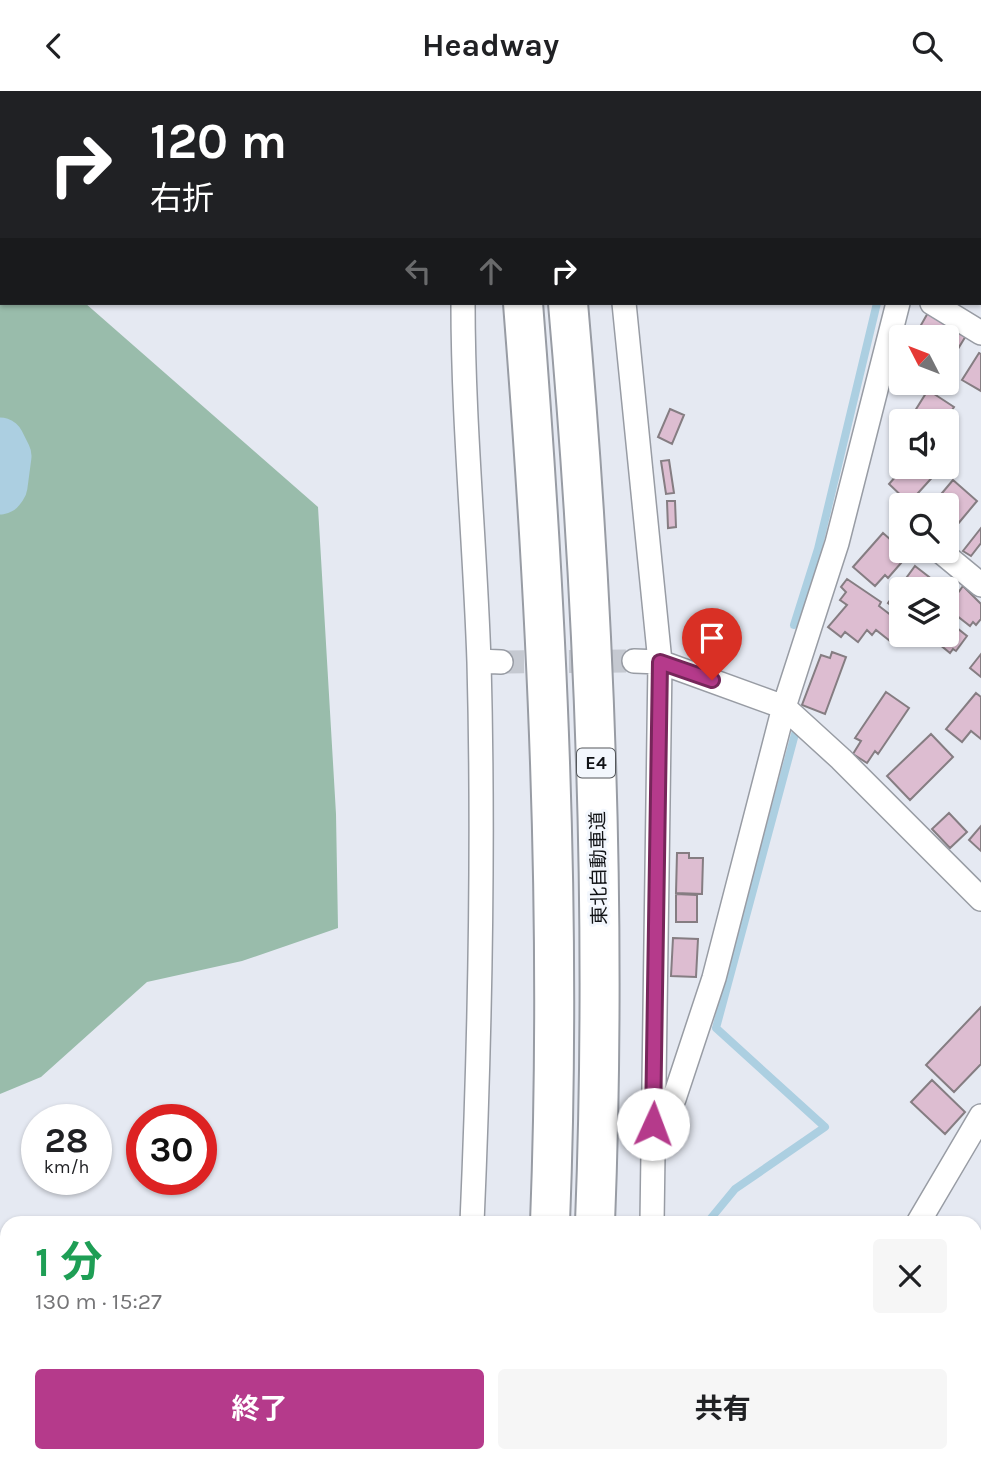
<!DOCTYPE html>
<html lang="ja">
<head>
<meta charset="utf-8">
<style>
  :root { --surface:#fff; --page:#f6f6f6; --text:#202124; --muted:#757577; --accent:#b53a8b }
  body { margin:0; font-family:Karla,"Noto Sans JP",sans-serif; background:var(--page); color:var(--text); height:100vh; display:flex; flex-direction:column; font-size:26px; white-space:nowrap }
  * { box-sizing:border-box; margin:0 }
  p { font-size:23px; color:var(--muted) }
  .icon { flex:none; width:38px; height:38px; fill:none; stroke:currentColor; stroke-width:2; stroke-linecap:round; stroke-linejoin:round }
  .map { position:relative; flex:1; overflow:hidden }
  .panel { position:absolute; left:0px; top:1125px; width:982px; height:247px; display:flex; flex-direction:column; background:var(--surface); border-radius:21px 21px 0 0; box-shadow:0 2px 5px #0004 }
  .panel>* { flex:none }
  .guide { position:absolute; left:0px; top:0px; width:982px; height:214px; box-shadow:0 2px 5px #0004; background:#202124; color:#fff; overflow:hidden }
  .needle { width:46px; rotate:312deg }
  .fabs { position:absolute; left:889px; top:234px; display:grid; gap:14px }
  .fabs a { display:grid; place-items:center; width:70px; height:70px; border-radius:7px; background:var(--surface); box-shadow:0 2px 5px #0004; font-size:35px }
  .speed { position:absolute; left:21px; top:1013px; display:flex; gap:14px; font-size:35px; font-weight:700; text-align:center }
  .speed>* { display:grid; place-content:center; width:91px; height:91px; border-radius:50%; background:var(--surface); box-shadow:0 2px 5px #0004; line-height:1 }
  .speed small { font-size:18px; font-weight:400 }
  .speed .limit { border:10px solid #d22; background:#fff; color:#111 }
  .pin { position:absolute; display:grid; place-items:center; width:60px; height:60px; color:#fff; margin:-72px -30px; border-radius:50% 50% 50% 0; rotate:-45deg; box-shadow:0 0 7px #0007 }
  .pin .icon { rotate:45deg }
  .me { position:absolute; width:77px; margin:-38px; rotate:2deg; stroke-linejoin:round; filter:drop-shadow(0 0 5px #0008) }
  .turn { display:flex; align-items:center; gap:24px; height:147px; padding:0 35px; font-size:32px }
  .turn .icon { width:91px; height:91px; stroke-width:2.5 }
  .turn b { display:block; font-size:49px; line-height:60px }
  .lanes { display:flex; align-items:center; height:66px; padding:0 35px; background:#0003; justify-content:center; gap:35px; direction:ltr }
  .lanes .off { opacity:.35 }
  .round { display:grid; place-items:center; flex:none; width:74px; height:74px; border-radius:7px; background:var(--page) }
  .summary { display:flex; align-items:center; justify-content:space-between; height:119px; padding:0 35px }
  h1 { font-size:42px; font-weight:700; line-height:52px; color:#1e9e55 }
  .button { display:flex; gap:14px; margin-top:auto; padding:14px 35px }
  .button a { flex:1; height:80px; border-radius:7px; background:var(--accent); color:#fff; font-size:28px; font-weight:700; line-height:80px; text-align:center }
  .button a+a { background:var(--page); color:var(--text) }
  header { display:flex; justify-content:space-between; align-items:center; height:91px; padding:0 35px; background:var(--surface); font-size:32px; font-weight:700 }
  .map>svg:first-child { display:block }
</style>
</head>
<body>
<header><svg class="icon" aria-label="back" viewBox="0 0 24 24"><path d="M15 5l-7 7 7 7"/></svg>Headway<svg class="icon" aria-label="search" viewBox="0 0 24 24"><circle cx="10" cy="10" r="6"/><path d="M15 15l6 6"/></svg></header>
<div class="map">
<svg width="981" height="1371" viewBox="0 0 981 1371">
  <rect width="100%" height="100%" fill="#e5e9f2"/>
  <path fill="#99bcab" d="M0,146L2,212H85L318,416L336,723L338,837L242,870L147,891L41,986L0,1003Z"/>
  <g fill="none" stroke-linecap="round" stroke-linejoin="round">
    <path stroke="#accfe1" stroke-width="8" d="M944,2L945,0
      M794,534L818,458L877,212
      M707,1132L735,1098L825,1036L716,937L795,643
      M475,1371V1365"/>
    <path stroke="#accfe1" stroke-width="49" d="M0,351L7,365L3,395L0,399"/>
  </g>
  <path fill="#ddbdd1" stroke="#857d82" stroke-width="2" d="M929,220L967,243L947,276V247H922L927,237L921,234Z
    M979,262L981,263V300L962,289Z
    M928,299L954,316L944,331H908Z
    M670,318L684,324L672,353L658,346Z
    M669,369L674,402L666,403L661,370Z
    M904,376H934L938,380L909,412L889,393Z
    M953,389L977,410L957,434L947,426V415L932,414Z
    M667,410H675L676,436L668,437Z
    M981,437V452L971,465L963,460Z
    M883,442L908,464L888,487L885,484L875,495L853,476Z
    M915,475L942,496L940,499H901V522L888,512Z
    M847,488L881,511L879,515L901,532L890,550L876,539L872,544L867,539L858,551L845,541L841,546L828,536L847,514L840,509L846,501L841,496Z
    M963,495L981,513V528L976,534L973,531L970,535L947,517Z
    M947,524L954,530L952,533L967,545L956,560L953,558L950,562L928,544H947Z
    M832,561L846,566L825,623L802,614L821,564L830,567Z
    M981,563V586L970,577Z
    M886,601L909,617L878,663L875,660L867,672L853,663L861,650L855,647Z
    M976,602L981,606V648L971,640L962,651L946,638Z
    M931,643L953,666L910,709L887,685Z
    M949,722L967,741L950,757L932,738Z
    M981,735V760L969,749Z
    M677,762H689V767H703L702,803L676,802Z
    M676,803L697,804V831H676Z
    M673,847L698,848L696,886L671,885Z
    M981,916V973L954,1001L926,974Z
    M932,989L965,1021L945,1043L911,1011Z"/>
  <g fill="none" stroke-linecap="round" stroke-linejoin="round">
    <path stroke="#c5c9d1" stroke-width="23" stroke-dasharray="23 11" stroke-linecap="butt" d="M501,571L634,570"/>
    <defs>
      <path id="minor" d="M450,0L451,2
        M603,0V2
        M965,2L966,0
        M980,111H981
        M463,212C463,332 475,451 479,571C484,758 480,946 472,1132
        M624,212L660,571L652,1132
        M932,212L981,242
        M940,460L981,494
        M479,570L501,571
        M634,570L660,571L784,616L841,668L981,808
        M653,1033L674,1008L714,887L784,616L837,452L898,212
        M918,1132L981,1025
        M656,1365V1371
        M451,1371V1365
        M777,1371L781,1365"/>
      <path id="motorway" d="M504,0V2
        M548,0L549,2
        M523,212C547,518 562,825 550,1132
        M568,212C595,518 607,825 595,1132
        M539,1371L540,1365
        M584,1371L585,1365"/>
    </defs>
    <use href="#minor" stroke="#989ca4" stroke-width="26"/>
    <use href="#motorway" stroke="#989ca4" stroke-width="42"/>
    <use href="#minor" stroke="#fff" stroke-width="23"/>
    <use href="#motorway" stroke="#fff" stroke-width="38"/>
  </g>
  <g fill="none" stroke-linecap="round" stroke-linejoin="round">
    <defs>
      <path id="route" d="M653,1033L660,571L712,589"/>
    </defs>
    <use href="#route" stroke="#76265a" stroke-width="18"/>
    <use href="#route" stroke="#b53a8b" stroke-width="12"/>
  </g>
  <g text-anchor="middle" stroke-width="6" stroke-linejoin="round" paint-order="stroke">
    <rect fill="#f3f7fd" stroke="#54575b" stroke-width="2" x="577" y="657.5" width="38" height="29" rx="5"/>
    <g font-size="18" font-weight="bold" fill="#101215">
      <text x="596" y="678">E4</text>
    </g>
    <g font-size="19" fill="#101215" stroke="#f3f7fd">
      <text transform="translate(598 777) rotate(-91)" y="7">東北自動車道</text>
    </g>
  </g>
</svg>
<div class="fabs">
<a><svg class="needle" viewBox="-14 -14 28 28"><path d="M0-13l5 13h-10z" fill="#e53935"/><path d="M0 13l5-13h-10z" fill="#757577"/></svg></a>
<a><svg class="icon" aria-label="sound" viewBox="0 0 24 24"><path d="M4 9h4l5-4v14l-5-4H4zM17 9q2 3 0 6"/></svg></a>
<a><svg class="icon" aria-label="search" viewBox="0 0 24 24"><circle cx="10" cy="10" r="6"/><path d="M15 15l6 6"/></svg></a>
<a><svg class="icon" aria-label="layers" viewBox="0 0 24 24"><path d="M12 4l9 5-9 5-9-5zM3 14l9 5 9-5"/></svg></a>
</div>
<div class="speed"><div>28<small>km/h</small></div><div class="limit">30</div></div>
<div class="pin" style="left:712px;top:589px;background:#d93025"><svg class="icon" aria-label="arrive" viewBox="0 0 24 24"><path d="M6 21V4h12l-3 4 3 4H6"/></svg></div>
<svg class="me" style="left:653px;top:1033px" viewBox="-20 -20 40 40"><circle r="19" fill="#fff"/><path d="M0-13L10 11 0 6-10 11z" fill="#b53a8b"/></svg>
<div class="guide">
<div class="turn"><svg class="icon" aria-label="right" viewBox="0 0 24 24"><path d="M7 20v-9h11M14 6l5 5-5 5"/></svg><div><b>120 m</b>右折</div></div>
<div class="lanes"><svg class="icon off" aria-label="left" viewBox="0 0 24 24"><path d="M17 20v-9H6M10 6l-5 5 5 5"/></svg><svg class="icon off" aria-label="ahead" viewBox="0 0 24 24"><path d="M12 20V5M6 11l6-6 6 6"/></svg><svg class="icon" aria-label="right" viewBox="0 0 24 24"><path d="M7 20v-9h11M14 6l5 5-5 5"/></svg></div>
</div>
<section class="panel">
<div class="summary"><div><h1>1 分</h1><p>130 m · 15:27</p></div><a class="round"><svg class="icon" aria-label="close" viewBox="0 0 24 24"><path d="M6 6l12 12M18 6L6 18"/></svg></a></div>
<div class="button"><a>終了</a><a>共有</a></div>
</section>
</div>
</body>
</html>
